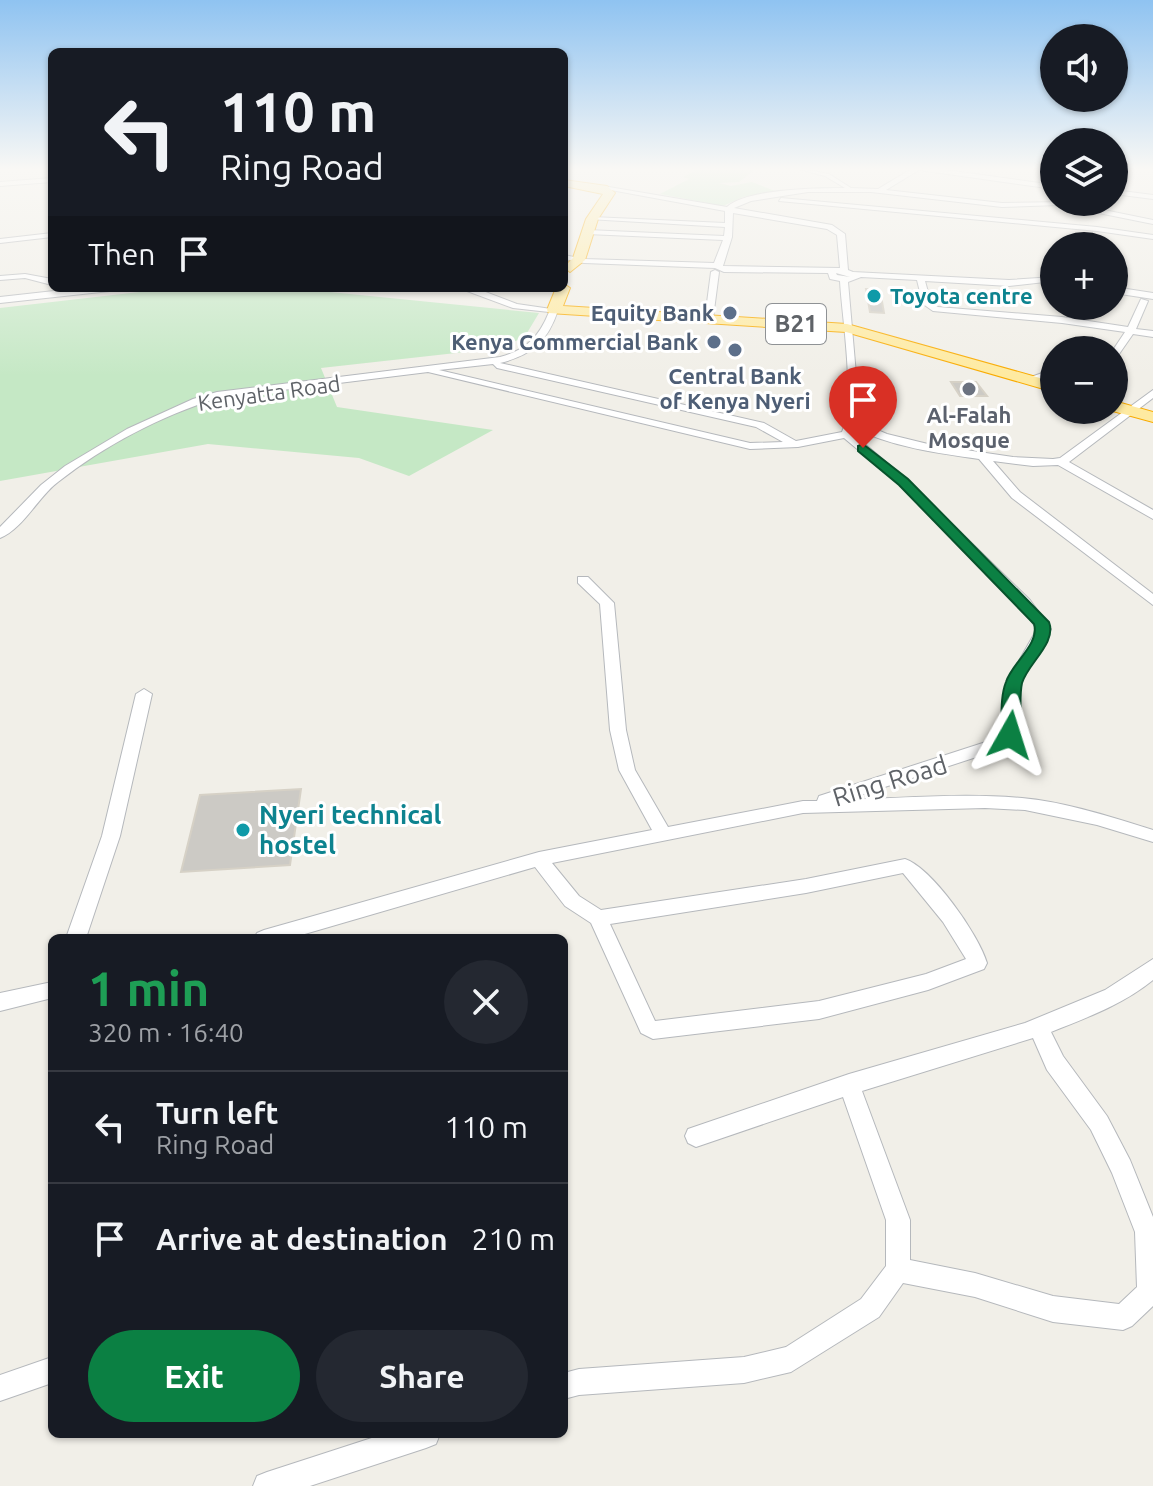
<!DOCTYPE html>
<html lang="en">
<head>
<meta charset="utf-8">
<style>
  :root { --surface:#171b24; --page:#242831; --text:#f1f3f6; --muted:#9ea1a6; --line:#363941; --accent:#0b8043 }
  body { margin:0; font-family:Ubuntu,sans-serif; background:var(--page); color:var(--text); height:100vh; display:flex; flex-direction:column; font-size:30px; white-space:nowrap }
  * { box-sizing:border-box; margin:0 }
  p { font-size:26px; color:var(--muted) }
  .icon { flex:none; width:44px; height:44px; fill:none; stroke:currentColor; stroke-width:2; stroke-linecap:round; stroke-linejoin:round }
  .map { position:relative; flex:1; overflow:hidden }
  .side { position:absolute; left:48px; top:934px; width:520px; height:504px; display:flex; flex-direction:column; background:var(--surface); border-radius:12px; box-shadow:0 2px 6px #0004 }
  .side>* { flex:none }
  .banner { position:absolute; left:48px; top:48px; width:520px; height:244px; border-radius:12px; box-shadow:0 2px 6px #0004; background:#171b24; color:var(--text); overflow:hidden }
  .controls { position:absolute; left:1040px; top:24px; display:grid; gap:16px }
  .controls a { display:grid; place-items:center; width:88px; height:88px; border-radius:50%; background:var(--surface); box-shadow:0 2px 6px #0004; font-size:40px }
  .pin { position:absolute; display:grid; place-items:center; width:68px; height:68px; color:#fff; margin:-82px -34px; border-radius:50% 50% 50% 0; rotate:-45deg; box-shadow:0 0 8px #0007 }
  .pin .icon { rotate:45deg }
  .me { position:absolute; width:88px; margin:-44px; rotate:6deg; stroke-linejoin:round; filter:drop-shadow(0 0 6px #0008) }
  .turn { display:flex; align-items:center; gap:28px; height:168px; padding:0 40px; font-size:36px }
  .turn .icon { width:104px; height:104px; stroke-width:2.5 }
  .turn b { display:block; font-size:56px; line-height:68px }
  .then { display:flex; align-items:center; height:76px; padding:0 40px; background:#0003; gap:16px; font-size:30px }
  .round { display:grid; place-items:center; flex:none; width:84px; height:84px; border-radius:42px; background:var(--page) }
  .summary { display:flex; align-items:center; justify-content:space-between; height:136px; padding:0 40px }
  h1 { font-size:48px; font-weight:600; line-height:60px; color:#1e9e55 }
  .button { display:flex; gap:16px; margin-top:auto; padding:16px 40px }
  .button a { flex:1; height:92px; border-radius:48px; background:var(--accent); color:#fff; font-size:32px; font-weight:600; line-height:92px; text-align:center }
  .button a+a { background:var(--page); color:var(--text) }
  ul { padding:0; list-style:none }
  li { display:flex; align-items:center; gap:24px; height:112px; padding:0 40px; border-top:2px solid var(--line) }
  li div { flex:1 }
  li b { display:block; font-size:30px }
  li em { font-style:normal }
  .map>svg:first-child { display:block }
</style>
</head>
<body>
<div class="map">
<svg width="1153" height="1486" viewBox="0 0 1153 1486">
  <rect width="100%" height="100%" fill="#f1efe8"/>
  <path fill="#c5e8c5" d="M700,168H757L739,182L719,183L731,186L752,182L775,191L743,197L723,206L660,194L689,179L683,177Z
    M174,288H324L330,292L539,313L524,338L492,349L321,368L337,407L493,430L409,476L359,458L208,444L0,481V308Z"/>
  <path fill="#cccac5" stroke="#d6d1c6" stroke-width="2" d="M866,289L880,290L884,313L870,312Z
    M951,382H976L987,396H960Z
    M301,789L290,865L181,872L200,795Z"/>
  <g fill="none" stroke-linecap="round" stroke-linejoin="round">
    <defs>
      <path id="minor" d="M795,168L829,174L851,188L878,189L913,168H932L1054,185V189L919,170L886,190L1002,203L1065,202L1153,220V224L1059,205L1002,207L871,192H808L751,201L734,208L832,225L845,234L848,270L853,272L1009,280L1054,277V281L1009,286L925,281L931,303L938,307L1062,317L1128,327L1141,299L1148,301L1136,329L1153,331V337L1133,334L1117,357L1114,358L1113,350L1125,332L1062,323L933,311L923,304L917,280L861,277L848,282L857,386L856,421L887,434L932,445L1013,457L1053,459L1060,458L1153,390V398L1069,462L1153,510V519L1058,465L1033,466L993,461L1020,492L1153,594V605L1012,498L979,459C936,453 893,447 854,428L852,433L907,480L1030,600L1051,629L1021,682L1016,739L1004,748L845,800C903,798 964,793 1022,798C1066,802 1111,817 1153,830V842L1097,825L1025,810L985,808L803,813L552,863L579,896L601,910L806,879L905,859C932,868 979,935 987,963L984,969L928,990L819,1019L653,1039L641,1033L591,923L565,906L535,867L291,938H254L257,933L264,930L539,852L652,830L619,770L610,730L600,604L578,583V577H588L614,603L626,730L635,770L668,827L803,801H817L819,796L992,740L1002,733L1007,682L1037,629L1020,606L899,484L844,438L798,447L750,449L428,372L218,398C161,416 105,445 58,482C38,497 23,529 0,538V527L41,485L65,466L127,429L193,399L217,392L500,357C526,350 539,337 549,312L513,308L467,291L466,288H475L517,304L558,310C548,341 532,355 500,363L764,423L796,441L842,432C856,398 842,319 840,281L830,279L828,273L724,272L715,268L584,263L564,259V255L584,259L714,263L723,240L587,234L583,232L587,230L724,236L725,227L588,219L592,217L725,223V211L600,188L603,186L727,207C746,189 818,188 845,188L825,176ZM733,213L827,229L837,235L840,268L723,266L732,237ZM836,273L850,277L837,275ZM493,364L497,368L756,427L783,442L750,443L439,370ZM903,873L943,922L966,959L926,974L819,1001L655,1021L610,924L806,893Z
        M52,178V182L0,186V182Z
        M1114,190L1153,195V199L1114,194Z
        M781,198L1097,227L1153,235V239L1097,231L779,201Z
        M52,233V237L0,243V239Z
        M715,270L719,272L713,318L709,321L705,318L711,272Z
        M25,274L52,279V285L25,278L0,280V276Z
        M1048,283H1054V306L1050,303L1045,290Z
        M1114,287L1153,293V299L1114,293Z
        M1054,369V375L1030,382L1025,379Z
        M144,689L152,694L120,836L86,938H66L102,836L136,694Z
        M1153,959V980C1124,1004 1086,1018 1051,1032L1063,1056L1107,1116L1130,1160L1153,1217V1306L1132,1326L1123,1330L1053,1322L975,1297L903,1283L879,1317L791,1372L744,1383L579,1395L564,1399V1373L579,1369L744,1357L786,1347L861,1299L886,1266V1220L843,1097L696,1147L688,1143L685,1136L688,1129L849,1074L1025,1023L1105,990ZM1033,1038L1047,1070L1091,1130L1112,1173L1135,1232L1137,1287L1119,1304L1053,1296L975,1273L910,1260V1220L862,1091Z
        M52,982V998L0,1011V993Z
        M52,1357V1383L0,1401V1375Z
        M384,1434H440L436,1444L426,1448L310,1486H253L257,1476L267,1472Z"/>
      <path id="tertiary" d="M81,288H115L110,291L0,303V297Z"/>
      <path id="trunk" d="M564,180L607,186L615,193L598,219L585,260L570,272L564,267L573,258L586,219L603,194L564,186Z
        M564,284L570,288L563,306L847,324L1054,382V392L846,332L549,313L547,310L556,288H564Z
        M1114,401L1153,412V422L1109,410H1114Z"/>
    </defs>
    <use href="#minor" stroke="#b5b8bc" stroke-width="2"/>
    <use href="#tertiary" stroke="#b5b8bc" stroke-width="2"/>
    <use href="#trunk" stroke="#f9ab00" stroke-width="2"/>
    <use href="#minor" fill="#fff" fill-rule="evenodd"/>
    <use href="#tertiary" fill="#fff" fill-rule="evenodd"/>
    <use href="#trunk" fill="#feeaa1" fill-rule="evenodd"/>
  </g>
  <linearGradient id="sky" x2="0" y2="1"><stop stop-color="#8fc3f1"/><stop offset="0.45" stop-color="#f9f8f5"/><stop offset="1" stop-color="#f9f8f5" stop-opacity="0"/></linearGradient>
  <rect width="1153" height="376" fill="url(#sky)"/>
  <path fill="#0b8043" stroke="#07532c" stroke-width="2" d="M863,444L908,479L1049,622C1057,643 1028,663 1022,683C1018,701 1024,722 1016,739H1003L1001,735C1002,718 1000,697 1006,682C1012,663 1040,644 1034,624L899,485L858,451V446Z"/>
  <g fill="#0f9aa8" stroke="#fff" stroke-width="3">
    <circle cx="874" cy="296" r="8"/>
    <circle cx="243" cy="830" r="8"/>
  </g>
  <g fill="#5c6f8a" stroke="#fff" stroke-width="3">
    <circle cx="730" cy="313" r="8"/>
    <circle cx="714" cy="342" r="8"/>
    <circle cx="735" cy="350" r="8"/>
  </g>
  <circle fill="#6b7280" stroke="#fff" stroke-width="3" cx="969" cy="389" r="8"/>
  <g text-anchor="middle" stroke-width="6" stroke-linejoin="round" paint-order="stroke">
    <g font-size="22" font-weight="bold" fill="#0d838f" stroke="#fff" text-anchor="start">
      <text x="890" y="304">Toyota centre</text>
    </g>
    <g font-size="22" font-weight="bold" fill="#4e5e75" stroke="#fff" text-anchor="end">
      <text x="714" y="321">Equity Bank</text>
      <text x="698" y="350">Kenya Commercial Bank</text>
      <text x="735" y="384" text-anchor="middle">Central Bank<tspan x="735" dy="25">of Kenya Nyeri</tspan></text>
    </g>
    <g font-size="22" fill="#5f6368" stroke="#fff">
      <text transform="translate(269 393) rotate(-8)" y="8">Kenyatta Road</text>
    </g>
    <g font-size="22" font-weight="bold" fill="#5b616d" stroke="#fff">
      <text x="969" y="423">Al-Falah<tspan x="969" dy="25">Mosque</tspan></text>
    </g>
    <rect fill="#fff" stroke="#8f9295" stroke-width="2" x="766" y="304" width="60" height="40" rx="6"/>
    <g font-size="24" font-weight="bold" fill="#5f6368">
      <text x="796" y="332">B21</text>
    </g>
    <g font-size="26" fill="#5f6368" stroke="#fff">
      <text transform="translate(890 781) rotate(-17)" y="9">Ring Road</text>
    </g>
    <g font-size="26" font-weight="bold" fill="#0d838f" stroke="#fff" text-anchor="start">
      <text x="259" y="824">Nyeri technical<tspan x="259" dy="30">hostel</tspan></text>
    </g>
  </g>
</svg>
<div class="controls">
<a><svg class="icon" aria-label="sound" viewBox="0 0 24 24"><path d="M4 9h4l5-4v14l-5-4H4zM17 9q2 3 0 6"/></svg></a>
<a><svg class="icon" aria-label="layers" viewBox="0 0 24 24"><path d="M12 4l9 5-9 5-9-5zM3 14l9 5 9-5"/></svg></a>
<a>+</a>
<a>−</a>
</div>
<div class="pin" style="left:863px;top:448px;background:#d93025"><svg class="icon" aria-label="arrive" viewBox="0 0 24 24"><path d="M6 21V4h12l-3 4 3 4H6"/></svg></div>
<svg class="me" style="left:1010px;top:735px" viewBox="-20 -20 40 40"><path d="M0-17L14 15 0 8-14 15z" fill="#0b8043" stroke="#fff" stroke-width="4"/></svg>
<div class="banner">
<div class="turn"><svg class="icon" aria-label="left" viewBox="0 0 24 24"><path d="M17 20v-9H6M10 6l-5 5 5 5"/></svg><div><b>110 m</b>Ring Road</div></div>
<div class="then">Then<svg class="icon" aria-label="arrive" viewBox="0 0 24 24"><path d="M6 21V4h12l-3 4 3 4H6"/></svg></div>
</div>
<section class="side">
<div class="summary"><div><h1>1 min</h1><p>320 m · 16:40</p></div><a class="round"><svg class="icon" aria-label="close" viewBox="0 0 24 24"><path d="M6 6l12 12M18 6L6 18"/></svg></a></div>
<ul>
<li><svg class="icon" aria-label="left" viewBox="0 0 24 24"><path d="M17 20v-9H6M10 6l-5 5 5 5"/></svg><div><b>Turn left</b><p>Ring Road</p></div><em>110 m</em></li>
<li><svg class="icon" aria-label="arrive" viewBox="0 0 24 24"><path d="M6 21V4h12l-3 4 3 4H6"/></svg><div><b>Arrive at destination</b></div><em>210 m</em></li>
</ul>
<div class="button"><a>Exit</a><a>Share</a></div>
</section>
</div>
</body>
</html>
